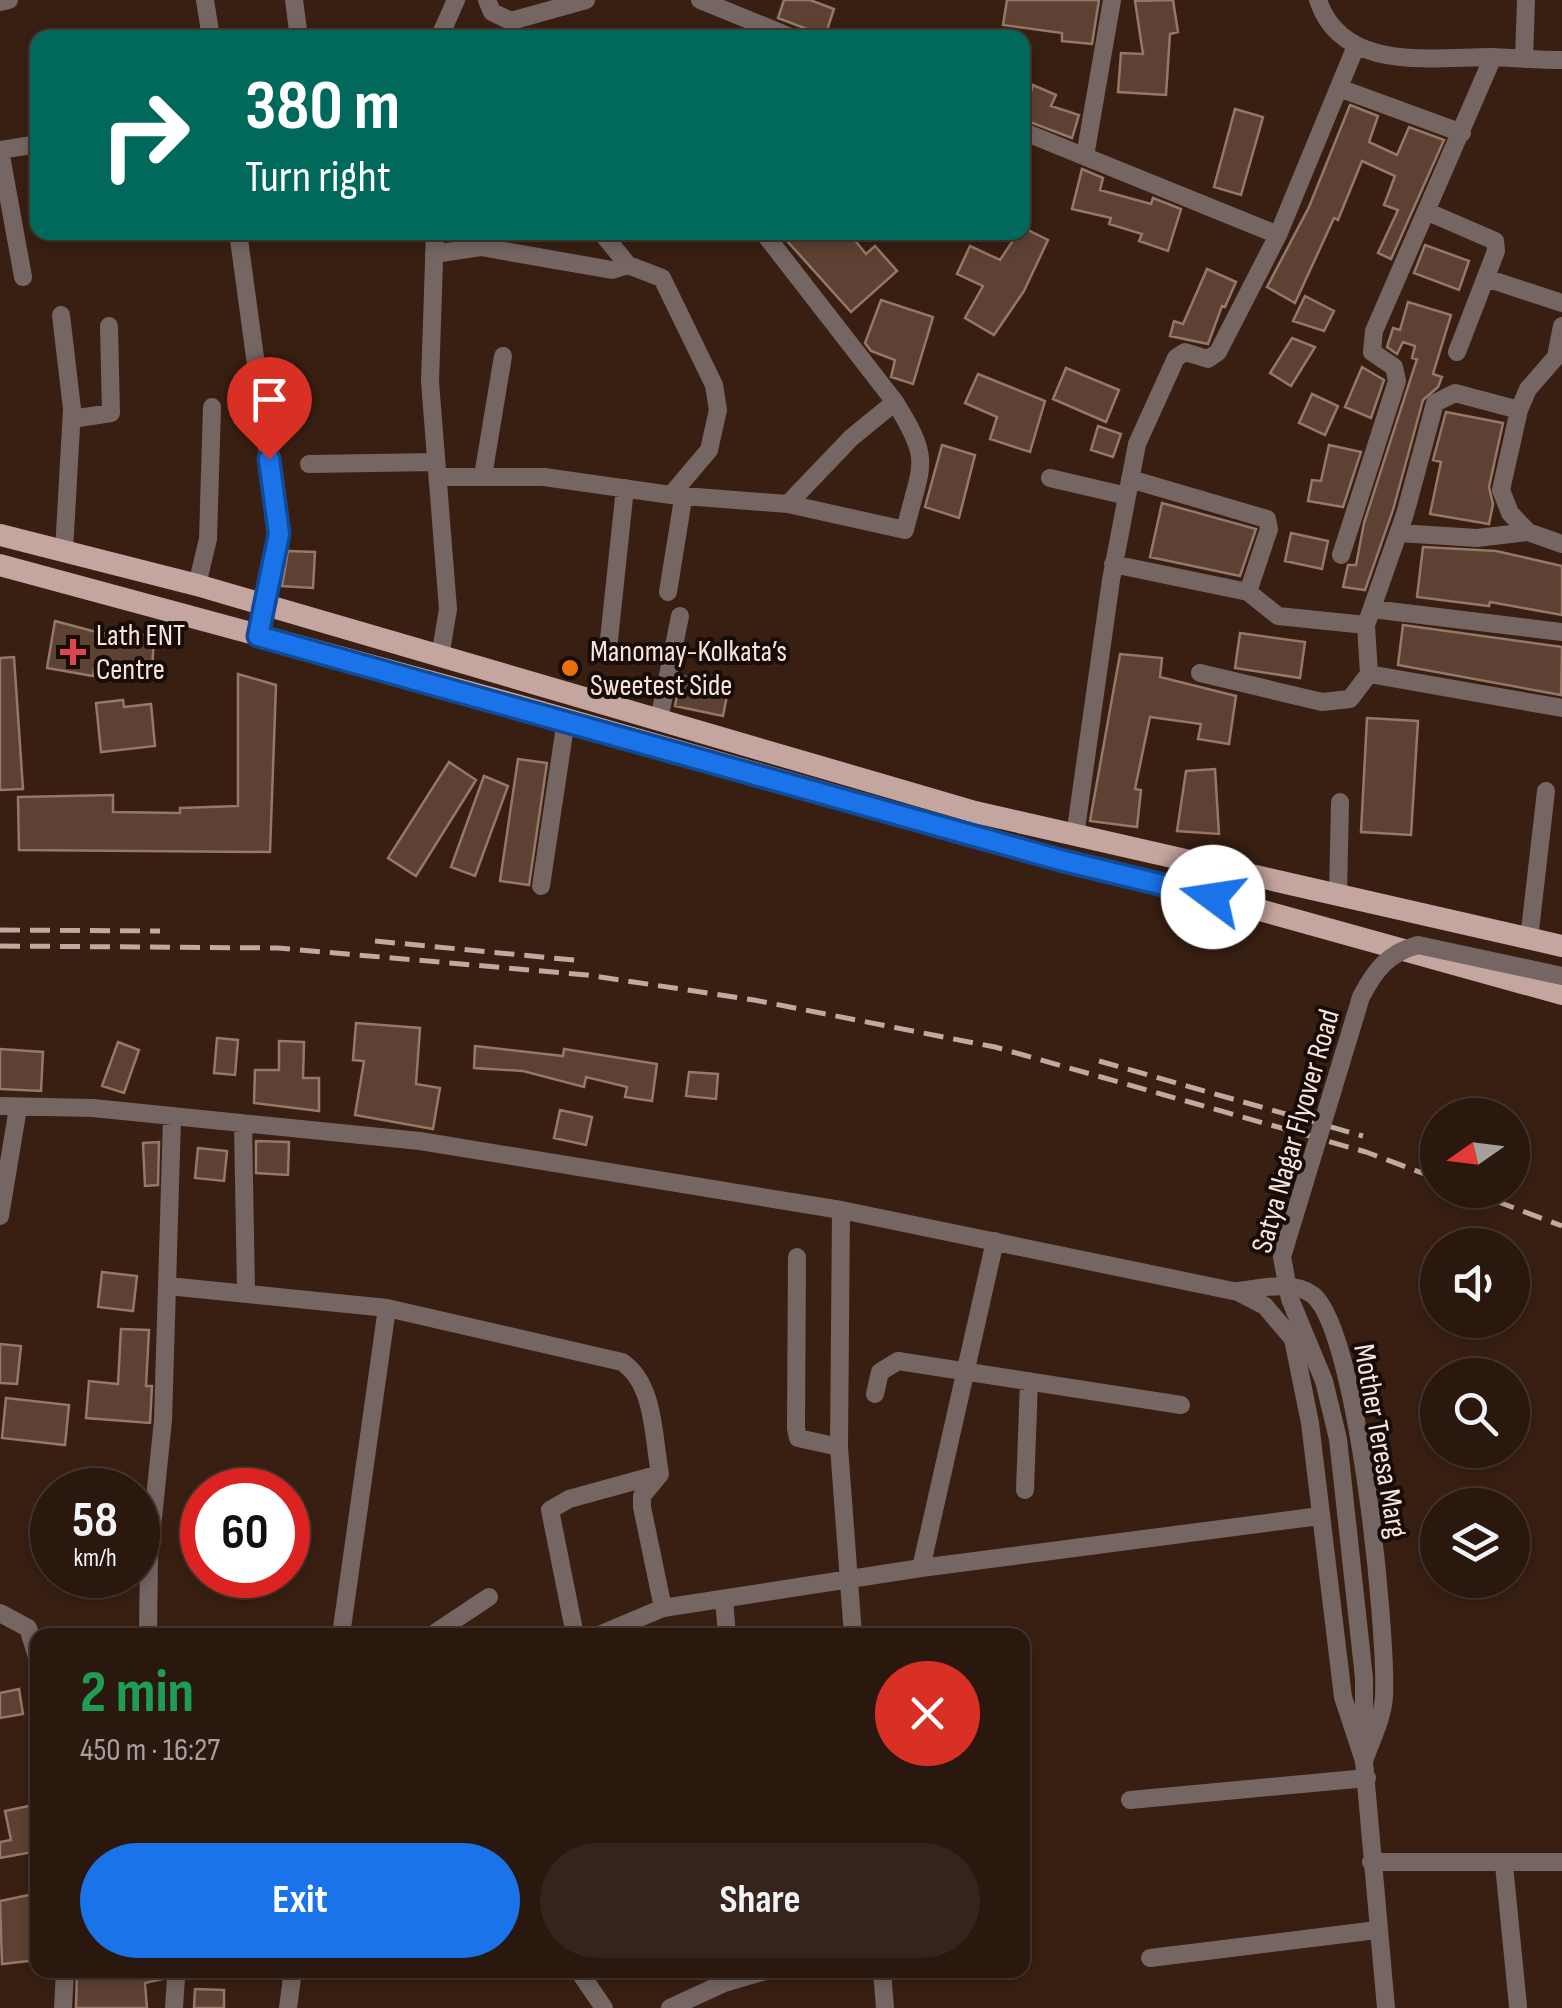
<!DOCTYPE html>
<html lang="en">
<head>
<meta charset="utf-8">
<style>
  :root { --surface:#2a170e; --page:#36241c; --text:#f1f3f6; --muted:#a59f9e; --line:#46362e; --accent:#1a73e8 }
  body { margin:0; font-family:"Sofia Sans Condensed",sans-serif; background:var(--page); color:var(--text); height:100vh; display:flex; flex-direction:column; font-size:38px; white-space:nowrap }
  * { box-sizing:border-box; margin:0 }
  p { font-size:32px; color:var(--muted) }
  .icon { flex:none; width:55px; height:55px; fill:none; stroke:currentColor; stroke-width:2; stroke-linecap:round; stroke-linejoin:round }
  .map { position:relative; flex:1; overflow:hidden }
  .panel { position:absolute; left:30px; top:1628px; width:1000px; height:350px; display:flex; flex-direction:column; background:var(--surface); border-radius:20px; box-shadow:0 5px 15px #0003,0 0 0 2px var(--line) }
  .panel>* { flex:none }
  .banner { position:absolute; left:30px; top:30px; width:1000px; height:210px; border-radius:20px; box-shadow:0 5px 15px #0003,0 0 0 2px var(--line); background:#00695c; color:#fff; overflow:hidden }
  .needle { width:65px; rotate:256deg }
  .fabs { position:absolute; left:1420px; top:1098px; display:grid; gap:20px }
  .fabs a { display:grid; place-items:center; width:110px; height:110px; border-radius:50%; background:var(--surface); box-shadow:0 5px 15px #0003,0 0 0 2px var(--line); font-size:50px }
  .speed { position:absolute; left:30px; top:1468px; display:flex; gap:20px; font-size:50px; font-weight:700; text-align:center }
  .speed>* { display:grid; place-content:center; width:130px; height:130px; border-radius:50%; background:var(--surface); box-shadow:0 5px 15px #0003,0 0 0 2px var(--line); line-height:1 }
  .speed small { font-size:25px; font-weight:400 }
  .speed .limit { border:15px solid #d22; background:#fff; color:#111 }
  .pin { position:absolute; display:grid; place-items:center; width:85px; height:85px; color:#fff; margin:-102px -42px; border-radius:50% 50% 50% 0; rotate:-45deg; box-shadow:0 0 10px #0007 }
  .pin .icon { rotate:45deg }
  .me { position:absolute; width:110px; margin:-55px; rotate:284deg; stroke-linejoin:round; filter:drop-shadow(0 0 8px #0008) }
  .turn { display:flex; align-items:center; gap:35px; height:210px; padding:0 50px; font-size:45px }
  .turn .icon { width:130px; height:130px; stroke-width:2.5 }
  .turn b { display:block; font-size:70px; line-height:85px }
  .round { display:grid; place-items:center; flex:none; width:105px; height:105px; border-radius:52px; background:var(--page) }
  .overview { display:flex; align-items:center; justify-content:space-between; height:170px; padding:0 50px }
  h1 { font-size:60px; font-weight:700; line-height:75px; color:#1e9e55 }
  .button { display:flex; gap:20px; margin-top:auto; padding:20px 50px }
  .button a { flex:1; height:115px; border-radius:60px; background:var(--accent); color:#fff; font-size:40px; font-weight:700; line-height:115px; text-align:center }
  .button a+a { background:var(--page); color:var(--text) }
  .map>svg:first-child { display:block }
</style>
</head>
<body>
<div class="map">
<svg width="1562" height="2008" viewBox="0 0 1562 2008">
  <rect width="100%" height="100%" fill="#381f12"/>
  <path fill="#5d4133" stroke="#967768" stroke-width="2.5" d="M784,0H810L834,9L825,36L778,18Z
    M1007,0H1099L1092,44L1062,41V33L1003,25Z
    M1173,0L1178,32L1170,34L1166,95L1118,92L1121,53L1143,54L1135,1Z
    M1033,85L1056,95L1051,106L1079,115L1072,138L1022,119Z
    M1350,105L1378,116L1369,142L1397,155L1409,127L1444,140L1391,259L1378,253L1398,210L1384,205L1395,176L1362,161L1338,220L1334,218L1295,303L1267,287L1309,207Z
    M1235,109L1263,117L1241,195L1214,187Z
    M1082,169L1103,178L1100,190L1151,204L1153,198L1181,209L1168,251L1139,241L1142,234L1109,224L1111,218L1072,209Z
    M1022,227L1048,240L1024,291L994,335L965,318L983,286L957,274L970,246L1000,260Z
    M779,232H848L866,254L875,246L897,271L851,312Z
    M1425,245L1469,261L1459,290L1414,273Z
    M1207,269L1236,282L1225,307L1222,306L1208,344L1170,336L1174,321L1183,324Z
    M1305,296L1334,311L1324,331L1293,321Z
    M881,300L933,317L913,384L891,377L895,360L871,351L865,343Z
    M1408,302L1451,315L1433,374L1442,377L1438,387L1423,400L1393,510L1365,590L1343,587L1348,565H1356L1364,523L1417,359L1412,358L1415,346L1403,342L1397,354L1387,347L1393,328L1400,330Z
    M1292,338L1315,347L1291,386L1270,373Z
    M1362,367L1384,380L1371,418L1345,407Z
    M1066,368L1119,390L1106,422L1053,399Z
    M978,374L1045,401L1030,452L990,439L997,417L965,403Z
    M1312,394L1338,406L1325,435L1299,423Z
    M1446,412L1503,423L1489,487L1493,504L1489,524L1430,514L1441,462L1433,460Z
    M1098,426L1121,434L1113,457L1091,450Z
    M942,445L975,455L959,518L925,507Z
    M1329,445L1361,452L1343,507L1308,501L1312,480L1321,481Z
    M1162,503L1256,529L1240,576L1150,557Z
    M1291,533L1328,541L1322,569L1285,561Z
    M1423,547L1496,551L1562,566V615L1490,602L1489,606L1417,597Z
    M288,551L315,552L313,588L282,586Z
    M55,621L100,633L154,635L152,672L94,669L93,676L47,668Z
    M1403,625L1562,647L1561,695L1398,665Z
    M1240,633L1305,642L1300,678L1235,668Z
    M1120,654L1162,658L1160,677L1236,696L1229,744L1198,739L1201,724L1150,717L1135,789L1141,790L1137,827L1090,821Z
    M14,657L23,789L0,790V658Z
    M238,674L276,685L270,852L19,850L18,797L113,795V812L180,813V808L238,806Z
    M681,676L729,685L723,716L675,706Z
    M123,700L124,707L151,704L155,746L101,752L96,703Z
    M1367,718L1418,721L1411,835L1361,832Z
    M518,759L547,763L529,885L500,881Z
    M449,762L476,780L416,876L388,858Z
    M1215,769L1219,834L1177,831L1186,771Z
    M484,776L508,786L475,876L451,867Z
    M356,1023L420,1028L416,1084L440,1088L433,1129L355,1115L364,1061L353,1060Z
    M217,1038L238,1040L235,1075L214,1073Z
    M279,1041L304,1042L303,1078H319V1111L254,1103L255,1070H279Z
    M118,1042L139,1050L124,1093L102,1086Z
    M475,1046L563,1056L564,1049L657,1064L652,1101L625,1097L627,1087L586,1077L584,1087L523,1071L474,1068Z
    M0,1049L43,1052L41,1091L0,1089Z
    M689,1072L718,1074L716,1099L686,1096Z
    M560,1110L592,1117L586,1145L554,1138Z
    M256,1141L289,1142L288,1175L256,1173Z
    M159,1142L158,1185L145,1186L143,1143Z
    M198,1148L227,1151L224,1181L195,1178Z
    M102,1272L137,1276L133,1311L98,1307Z
    M121,1329L149,1330L146,1386H152L150,1423L86,1418L89,1381L118,1384Z
    M0,1344L21,1346L17,1384L0,1383Z
    M6,1398L69,1405L65,1445L2,1438Z
    M19,1689L23,1714L0,1718V1693Z
    M38,1804V1851L0,1858V1842L11,1840L5,1811Z
    M38,1893V1960L2,1964L0,1901Z
    M77,1970H167L163,1979L145,1983L147,2008H76Z
    M195,1989L224,1990V2008H194Z"/>
  <g fill="none" stroke-linecap="round" stroke-linejoin="round">
    <path stroke="#756663" stroke-width="18" d="M205,0L211,38
      M294,0L299,38
      M487,0L492,12L511,21L586,0
      M700,0L793,38
      M1318,0C1342,73 1432,57 1491,57C1515,58 1538,60 1562,60
      M0,2L9,0
      M439,38L456,0
      M1524,59L1526,0
      M1339,88L1462,133
      M1022,131L1278,235
      M0,150L23,277
      M0,150L38,144
      M1085,156L1112,0
      M1428,212L1495,241L1496,251L1457,352
      M238,232L279,534L258,636
      M435,232L430,382L448,609L440,657
      M763,232L895,402L851,438L788,504
      M434,254L481,247L612,270L628,265
      M1486,278L1562,303
      M61,315L72,409L64,551
      M1562,326L1556,357L1528,389L1519,410L1501,490L1510,513L1528,532L1562,544
      M72,419L111,413L109,326
      M309,464L436,462
      M483,476L503,356
      M438,477H544L671,495L709,450L718,410L714,385L662,278L628,265L601,232
      M1050,478L1127,496
      M1130,479L1267,519L1269,529L1248,592
      M671,495L788,504L905,530C921,463 933,463 895,402
      M1399,533L1477,538L1528,532
      M1341,555L1397,381L1394,367L1372,352L1374,331L1493,57
      M1113,564L1248,592L1278,616L1366,625
      M197,585L208,539L212,407
      M668,592L683,499
      M1372,609L1562,632
      M608,649L625,488
      M1200,673L1322,702L1350,699L1369,674L1366,625L1405,514L1435,403L1455,393L1519,410
      M1369,674L1562,708
      M659,720L680,616
      M1075,836L1111,580L1137,444L1176,358L1185,352L1208,359L1218,352L1278,235L1356,46
      M541,886L566,720
      M1338,896L1340,802
      M1529,939L1546,791
      M0,1106L93,1108L420,1141L841,1210L1238,1292L1265,1306L1293,1339L1310,1423L1343,1697L1364,1761
      M243,1123L246,1291
      M841,1210L839,1447L853,1635
      M0,1216L18,1108
      M797,1257L796,1428L798,1438L839,1447
      M168,1286L387,1308L622,1362C655,1384 653,1437 660,1474L642,1496V1507L663,1608
      M1239,1291C1260,1288 1294,1280 1313,1295C1358,1332 1387,1631 1384,1696C1383,1717 1371,1741 1364,1761
      M875,1394L880,1372L898,1361L1181,1405
      M1025,1490L1029,1381
      M921,1568L995,1241
      M724,1600L727,1635
      M0,1613L28,1628L38,1660
      M148,1635L149,1557L163,1420L172,1118
      M341,1635L387,1308
      M432,1635L489,1597
      M575,1635L550,1510L569,1499L660,1474
      M599,1635L663,1608L921,1568L1320,1516
      M1364,1678V1761L1386,2008
      M1130,1800L1367,1778
      M1371,1862H1562
      M1504,1865L1518,2006
      M1150,1958L1377,1930
      M578,1970L604,2008
      M882,1970L885,2008
      M63,2008L65,1970
      M174,2008L176,1978
      M288,2008L293,1970
      M670,2008L724,1983L769,1970"/>
    <path stroke="#c5a5a0" stroke-width="22" d="M0,535L197,585L975,812L1562,946
      M0,565L517,705L1060,860L1213,897L1562,994"/>
    <path stroke="#beaaa0" stroke-width="5" stroke-dasharray="20 10" stroke-linecap="butt" d="M0,930L160,931
      M375,941L584,961
      M0,946L278,948L587,975L754,1000L995,1047L1366,1152L1438,1179
      M1099,1061L1363,1136
      M1467,1190L1562,1226"/>
    <path stroke="#756663" stroke-width="18" d="M1364,1678L1338,1439L1324,1381L1290,1299L1282,1257L1361,997C1375,970 1388,953 1418,945L1562,976"/>
  </g>
  <g fill="none" stroke-linecap="round" stroke-linejoin="round">
    <defs>
      <path id="route" d="M269,459L279,534L258,636L1060,860L1213,897"/>
    </defs>
    <use href="#route" stroke="#114b97" stroke-width="25"/>
    <use href="#route" stroke="#1a73e8" stroke-width="18"/>
  </g>
  <path fill="#e0444e" stroke="#170c07" stroke-width="4" d="M68 637h10v10h10v10h-10v10h-10v-10h-10v-10h10z"/>
  <circle fill="#e8710a" stroke="#170c07" stroke-width="4" cx="570" cy="668" r="10"/>
  <g text-anchor="middle" stroke-width="8" stroke-linejoin="round" paint-order="stroke">
    <g font-size="30" fill="#f8e6de" stroke="#170c07" text-anchor="start">
      <text x="96" y="645">Lath ENT<tspan x="96" dy="34">Centre</tspan></text>
      <text x="590" y="661">Manomay-Kolkata’s<tspan x="590" dy="34">Sweetest Side</tspan></text>
    </g>
    <g font-size="30" fill="#f8e6de" stroke="#170c07">
      <text transform="translate(1295 1131) rotate(-74)" y="10">Satya Nagar Flyover Road</text>
      <text transform="translate(1381 1441) rotate(80)" y="10">Mother Teresa Marg</text>
    </g>
  </g>
</svg>
<div class="fabs">
<a><svg class="needle" viewBox="-14 -14 28 28"><path d="M0-13l5 13h-10z" fill="#e53935"/><path d="M0 13l5-13h-10z" fill="#a59f9e"/></svg></a>
<a><svg class="icon" aria-label="sound" viewBox="0 0 24 24"><path d="M4 9h4l5-4v14l-5-4H4zM17 9q2 3 0 6"/></svg></a>
<a><svg class="icon" aria-label="search" viewBox="0 0 24 24"><circle cx="10" cy="10" r="6"/><path d="M15 15l6 6"/></svg></a>
<a><svg class="icon" aria-label="layers" viewBox="0 0 24 24"><path d="M12 4l9 5-9 5-9-5zM3 14l9 5 9-5"/></svg></a>
</div>
<div class="speed"><div>58<small>km/h</small></div><div class="limit">60</div></div>
<div class="pin" style="left:269px;top:459px;background:#d93025"><svg class="icon" aria-label="arrive" viewBox="0 0 24 24"><path d="M6 21V4h12l-3 4 3 4H6"/></svg></div>
<svg class="me" style="left:1213px;top:897px" viewBox="-20 -20 40 40"><circle r="19" fill="#fff"/><path d="M0-13L10 11 0 6-10 11z" fill="#1a73e8"/></svg>
<div class="banner">
<div class="turn"><svg class="icon" aria-label="right" viewBox="0 0 24 24"><path d="M7 20v-9h11M14 6l5 5-5 5"/></svg><div><b>380 m</b>Turn right</div></div>
</div>
<section class="panel">
<div class="overview"><div><h1>2 min</h1><p>450 m · 16:27</p></div><a class="round" style="background:#d93025;color:#fff"><svg class="icon" aria-label="close" viewBox="0 0 24 24"><path d="M6 6l12 12M18 6L6 18"/></svg></a></div>
<div class="button"><a>Exit</a><a>Share</a></div>
</section>
</div>
</body>
</html>
